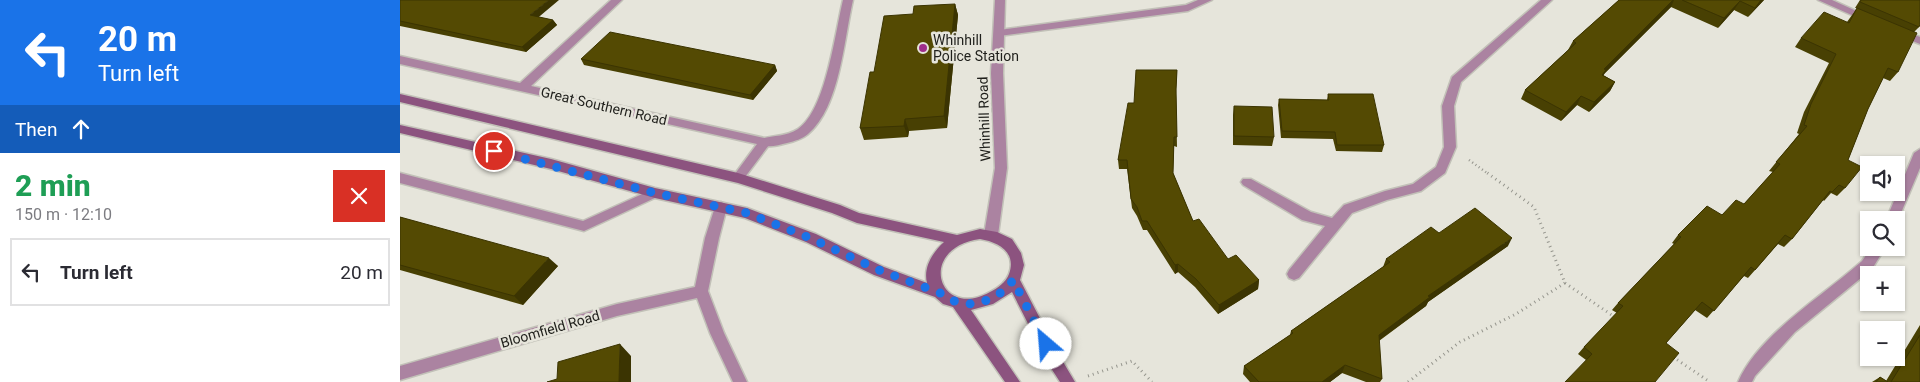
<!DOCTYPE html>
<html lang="en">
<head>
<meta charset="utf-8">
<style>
  :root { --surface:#fff; --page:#f7f7f7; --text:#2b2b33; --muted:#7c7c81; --line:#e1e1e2 }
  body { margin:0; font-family:Roboto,sans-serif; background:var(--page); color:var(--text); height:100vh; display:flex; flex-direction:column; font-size:19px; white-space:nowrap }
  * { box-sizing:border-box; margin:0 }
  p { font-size:16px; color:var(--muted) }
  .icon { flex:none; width:28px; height:28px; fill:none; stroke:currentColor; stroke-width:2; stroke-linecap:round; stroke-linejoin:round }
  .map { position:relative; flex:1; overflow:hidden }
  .sheet { display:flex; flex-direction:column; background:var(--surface); width:400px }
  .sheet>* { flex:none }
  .banner { background:#1a73e8; color:#fff; overflow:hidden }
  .controls { position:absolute; left:1460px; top:156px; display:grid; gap:10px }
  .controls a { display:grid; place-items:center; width:45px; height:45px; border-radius:0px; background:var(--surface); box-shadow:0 1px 4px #0004; font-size:25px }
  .pin { position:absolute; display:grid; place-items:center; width:42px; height:42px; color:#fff; margin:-21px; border:2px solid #fff; border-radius:50%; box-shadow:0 1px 5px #0007 }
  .me { position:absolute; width:55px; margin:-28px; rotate:333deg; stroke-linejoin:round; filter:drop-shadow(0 0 4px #0008) }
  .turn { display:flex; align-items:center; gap:18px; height:105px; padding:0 15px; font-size:22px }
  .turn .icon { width:65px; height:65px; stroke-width:2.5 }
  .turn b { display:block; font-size:35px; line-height:42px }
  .then { display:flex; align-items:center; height:48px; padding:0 15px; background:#0003; gap:10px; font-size:19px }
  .round { display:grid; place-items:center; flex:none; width:52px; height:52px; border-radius:0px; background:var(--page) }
  .summary { display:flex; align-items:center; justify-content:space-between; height:85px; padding:0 15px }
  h1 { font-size:30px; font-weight:800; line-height:38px; color:#1e9e55 }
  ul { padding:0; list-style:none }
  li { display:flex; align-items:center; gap:15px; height:68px; margin:0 10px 8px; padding:0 5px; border:2px solid var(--line); border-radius:0px }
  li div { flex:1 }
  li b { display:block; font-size:19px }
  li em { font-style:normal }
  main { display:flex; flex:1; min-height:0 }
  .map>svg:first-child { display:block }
</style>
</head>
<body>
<main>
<section class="sheet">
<div class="banner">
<div class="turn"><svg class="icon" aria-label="left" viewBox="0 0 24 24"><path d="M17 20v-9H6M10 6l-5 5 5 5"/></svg><div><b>20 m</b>Turn left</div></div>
<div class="then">Then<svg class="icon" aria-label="ahead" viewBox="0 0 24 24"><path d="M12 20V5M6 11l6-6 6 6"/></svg></div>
</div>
<div class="summary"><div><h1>2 min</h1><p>150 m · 12:10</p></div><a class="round" style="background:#d93025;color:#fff"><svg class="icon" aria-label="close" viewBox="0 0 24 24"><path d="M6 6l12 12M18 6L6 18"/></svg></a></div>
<ul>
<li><svg class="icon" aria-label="left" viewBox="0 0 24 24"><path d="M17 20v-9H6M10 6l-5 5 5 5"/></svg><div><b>Turn left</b></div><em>20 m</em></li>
</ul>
</section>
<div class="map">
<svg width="1520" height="382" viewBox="0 0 1520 382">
  <rect width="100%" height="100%" fill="#e6e5db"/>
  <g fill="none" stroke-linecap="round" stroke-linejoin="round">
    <defs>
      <path id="service" d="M443,0H453C444,39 440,107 408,134C402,139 395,141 387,143C379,145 369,148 361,145L359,142L361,139C373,135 386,137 398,129C426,110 435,33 443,0Z"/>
      <path id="minor" d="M211,0H222L131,86L369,139L371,142L369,145L342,181H334L332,178L357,144L0,64V56L120,83Z
        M798,0H812L788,11L599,36L594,33L599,30L786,5Z
        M1141,0H1152L1061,82L1054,106L1056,147L1045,173L1021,191L987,200L952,213L899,278L894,280L889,278L887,274L889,270L925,226L902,220L843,185L841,182L843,179H851L911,212L932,218L944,205L985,191L1013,184L1036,167L1044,147L1042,106L1052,77Z
        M1418,0H1432L1474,19L1473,21H1465Z
        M1499,29L1520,37V44L1495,34L1494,32Z
        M1520,149V168L1498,220L1496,224V220H1486L1514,153Z
        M0,173L183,221L251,190H259L261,193L259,196L184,231L0,183Z
        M321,202L325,204L327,207L319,238L308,291L324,333L347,382H333L310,333L297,298L217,316L0,380V366L217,304L295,287L305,238L315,207L317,204Z
        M1471,248H1485L1472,269L1395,332L1355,376L1352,382H1338C1359,334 1423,296 1462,261Z"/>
      <path id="tertiary" d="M595,0H605L603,73L607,168L598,235L596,239L591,240L586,239L584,235L595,168L591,73Z"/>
      <path id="secondary" d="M0,94L338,173L440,205L459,213L557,235L580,229L597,232L612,239L621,253L624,265L620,280L659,355L675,382H660L649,365L612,292L593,304L571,310L620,382H605L553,307L543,304L535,297L474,275L406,242L345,218L255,198L151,169L0,133V125L151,159L255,188L347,208L416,234L484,267L527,283C523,267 533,252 544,242L457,223L432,213L338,183L0,102ZM580,239C598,242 617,252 609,274C606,282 598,288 590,292C538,321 516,248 580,239Z"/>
    </defs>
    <use href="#service" stroke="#c2c1b8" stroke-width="3"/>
    <use href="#minor" stroke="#c2c1b8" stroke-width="3"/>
    <use href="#tertiary" stroke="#c2c1b8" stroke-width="3"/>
    <use href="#secondary" stroke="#c2c1b8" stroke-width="3"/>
    <path stroke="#96968e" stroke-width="2.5" stroke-dasharray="1 3" stroke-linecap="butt" d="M1069,160L1087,173"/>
    <path stroke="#96968e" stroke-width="3" stroke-dasharray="1 4" stroke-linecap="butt" d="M1165,283L1216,318
      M1273,357L1310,382
      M688,376L732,361L752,382
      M1008,382L1060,342L1116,314L1165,283L1134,207L1086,172"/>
    <use href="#service" fill="#ab83a1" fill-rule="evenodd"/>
    <use href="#minor" fill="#ab83a1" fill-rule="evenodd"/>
    <use href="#tertiary" fill="#ab83a1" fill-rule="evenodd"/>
    <use href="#secondary" fill="#8c537f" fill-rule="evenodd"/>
  </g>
  <path fill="#484003" d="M0,0L138,17L153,20L157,25L126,52L0,26Z
    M1219,0H1364L1348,17L1334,10L1318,28L1271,7L1203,75L1215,82L1210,91L1189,112L1177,105L1161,121L1121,99L1125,90L1168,50L1173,41Z
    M1460,0H1520L1519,27L1514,32L1498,72L1490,81L1483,78L1468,109L1448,160L1445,188L1437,196L1431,193L1424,201L1423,200L1392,239L1384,247L1378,244L1348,278L1344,276L1307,318L1295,310L1266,343L1186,360L1178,354L1184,347L1217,313L1212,310L1218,303L1274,244L1272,243L1278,235L1344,204L1373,172L1369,171L1399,134L1397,133L1404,112L1429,63L1395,47L1401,38L1447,22L1457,8H1455Z
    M555,4L558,15L547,128L509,131L508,137L464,140L460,128L474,72Z
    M181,59L375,65L377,71L353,100L184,65Z
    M777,70L776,94L777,147L774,146L773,173L793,221L828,259L859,280L858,289L818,314L795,287L778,272L775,274L747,230H743L737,216L732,208L727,169H719L718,160L734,103Z
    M928,94L984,145L982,152L936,151L933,139L881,138L878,105L879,99L927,100Z
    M834,106L874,137L872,146L833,145V115Z
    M0,217L158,266L123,305L0,270Z
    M1039,233L1108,246L1028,302L1026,306L979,341L982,379L980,382H966L942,373L930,382H850L843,374L844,366L890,335L891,331L983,267L986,259Z
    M1520,325V382H1472L1480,377L1486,381Z"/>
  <path fill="#3b3402" d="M149,0H159L134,21L130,15Z
    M1273,0H1274L1271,7L1205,73L1201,79L1204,69Z
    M1361,0H1364L1348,17L1355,8Z
    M1340,1L1334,10L1318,28L1324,18Z
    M555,4L558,15L547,128L544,116Z
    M153,20L157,25L126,52L122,47Z
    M375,65L377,71L353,100L350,95Z
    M1215,82L1210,91L1189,112L1194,102Z
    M1181,96L1177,105L1161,121L1166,112Z
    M505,119L509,131L508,137L504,126Z
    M1112,238L1108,246L1028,302L1026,306L975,343L979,335L1028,296Z
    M149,258L158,266L123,305L114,296Z
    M778,264V272L775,274V265Z
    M859,280L858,289L818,314L819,305Z
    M220,344L231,356V382H218Z
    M945,365L942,373L930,382H922Z"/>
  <path fill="#544a03" stroke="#3b3402" d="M0,0H149L130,15L153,20L122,47L0,21Z
    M1219,0H1273L1204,69L1206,70L1202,75L1215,82L1194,102L1181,96L1166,112L1125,90L1176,43L1173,41Z
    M1282,0H1361L1355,8L1340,1L1324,18Z
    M1461,0H1520V24L1519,27L1460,2Z
    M555,4L544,116L505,119L504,126L460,128L470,72H474L484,16L513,14L514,6Z
    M1457,8L1517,33L1498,72L1488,68L1468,109L1448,160L1462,167L1445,188L1439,185L1432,192L1430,191L1392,239L1385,235L1355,270L1351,267L1314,311L1302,302L1266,343L1279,353L1255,382H1165L1192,354L1184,347L1223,306L1218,303L1281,237L1278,235L1307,206L1322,215L1336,200L1344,204L1380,164L1376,162L1407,126L1404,125L1411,104L1436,54L1401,38L1424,12L1449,23Z
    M210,32L375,65L350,95L181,59Z
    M736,70H777L776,89L777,137H774L773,173L793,221L799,219L828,259L836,255L859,280L819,305L796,279L778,264L775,265L747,221H742L737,207L731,199L727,160H718L728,103H734Z
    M928,94H973L984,145H937L935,132L882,131L879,99L929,100Z
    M834,106L872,107L874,137L834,136Z
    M1075,208L1112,238L1028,296L1030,297L979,335L982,379L945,365L922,382H859L844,366L893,333L891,331L990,262L986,259L1031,227L1039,233Z
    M0,217L149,258L114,296L0,265Z
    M1520,335V382H1491Z
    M220,344L219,382H147L157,379L158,362Z
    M1480,377L1488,382H1476Z"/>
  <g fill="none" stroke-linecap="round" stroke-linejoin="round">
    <path stroke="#1a73e8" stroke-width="9" stroke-dasharray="0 16.2" d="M94,151L255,193L347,213L410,238L479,270L540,293L556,302L569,304L583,302L606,290L613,280L646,344"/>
  </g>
  <circle fill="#9f2e8b" stroke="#e6e5db" stroke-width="2" cx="523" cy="48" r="5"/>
  <g text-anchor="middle" stroke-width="5" stroke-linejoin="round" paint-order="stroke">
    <g font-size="14" fill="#1f1f1b" stroke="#e6e5db" text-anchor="start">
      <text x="533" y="45">Whinhill<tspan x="533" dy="16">Police Station</tspan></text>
    </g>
    <g font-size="14" fill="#1f1f1b" stroke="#e6e5db">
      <text transform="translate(204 106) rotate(13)" y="5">Great Southern Road</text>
      <text transform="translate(584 119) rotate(-92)" y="5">Whinhill Road</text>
      <text transform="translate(150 329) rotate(-16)" y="5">Bloomfield Road</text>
    </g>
  </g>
</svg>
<div class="controls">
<a><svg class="icon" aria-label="sound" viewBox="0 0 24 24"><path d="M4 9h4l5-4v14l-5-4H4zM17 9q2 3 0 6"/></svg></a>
<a><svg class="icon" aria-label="search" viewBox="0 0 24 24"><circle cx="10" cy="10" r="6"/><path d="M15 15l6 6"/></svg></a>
<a>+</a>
<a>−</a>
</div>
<div class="pin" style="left:94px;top:151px;background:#d93025"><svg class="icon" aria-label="arrive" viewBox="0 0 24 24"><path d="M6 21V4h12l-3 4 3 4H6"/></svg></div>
<svg class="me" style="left:646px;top:344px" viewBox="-20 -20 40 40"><circle r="19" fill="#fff"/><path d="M0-13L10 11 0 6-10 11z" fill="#1a73e8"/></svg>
</div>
</main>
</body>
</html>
